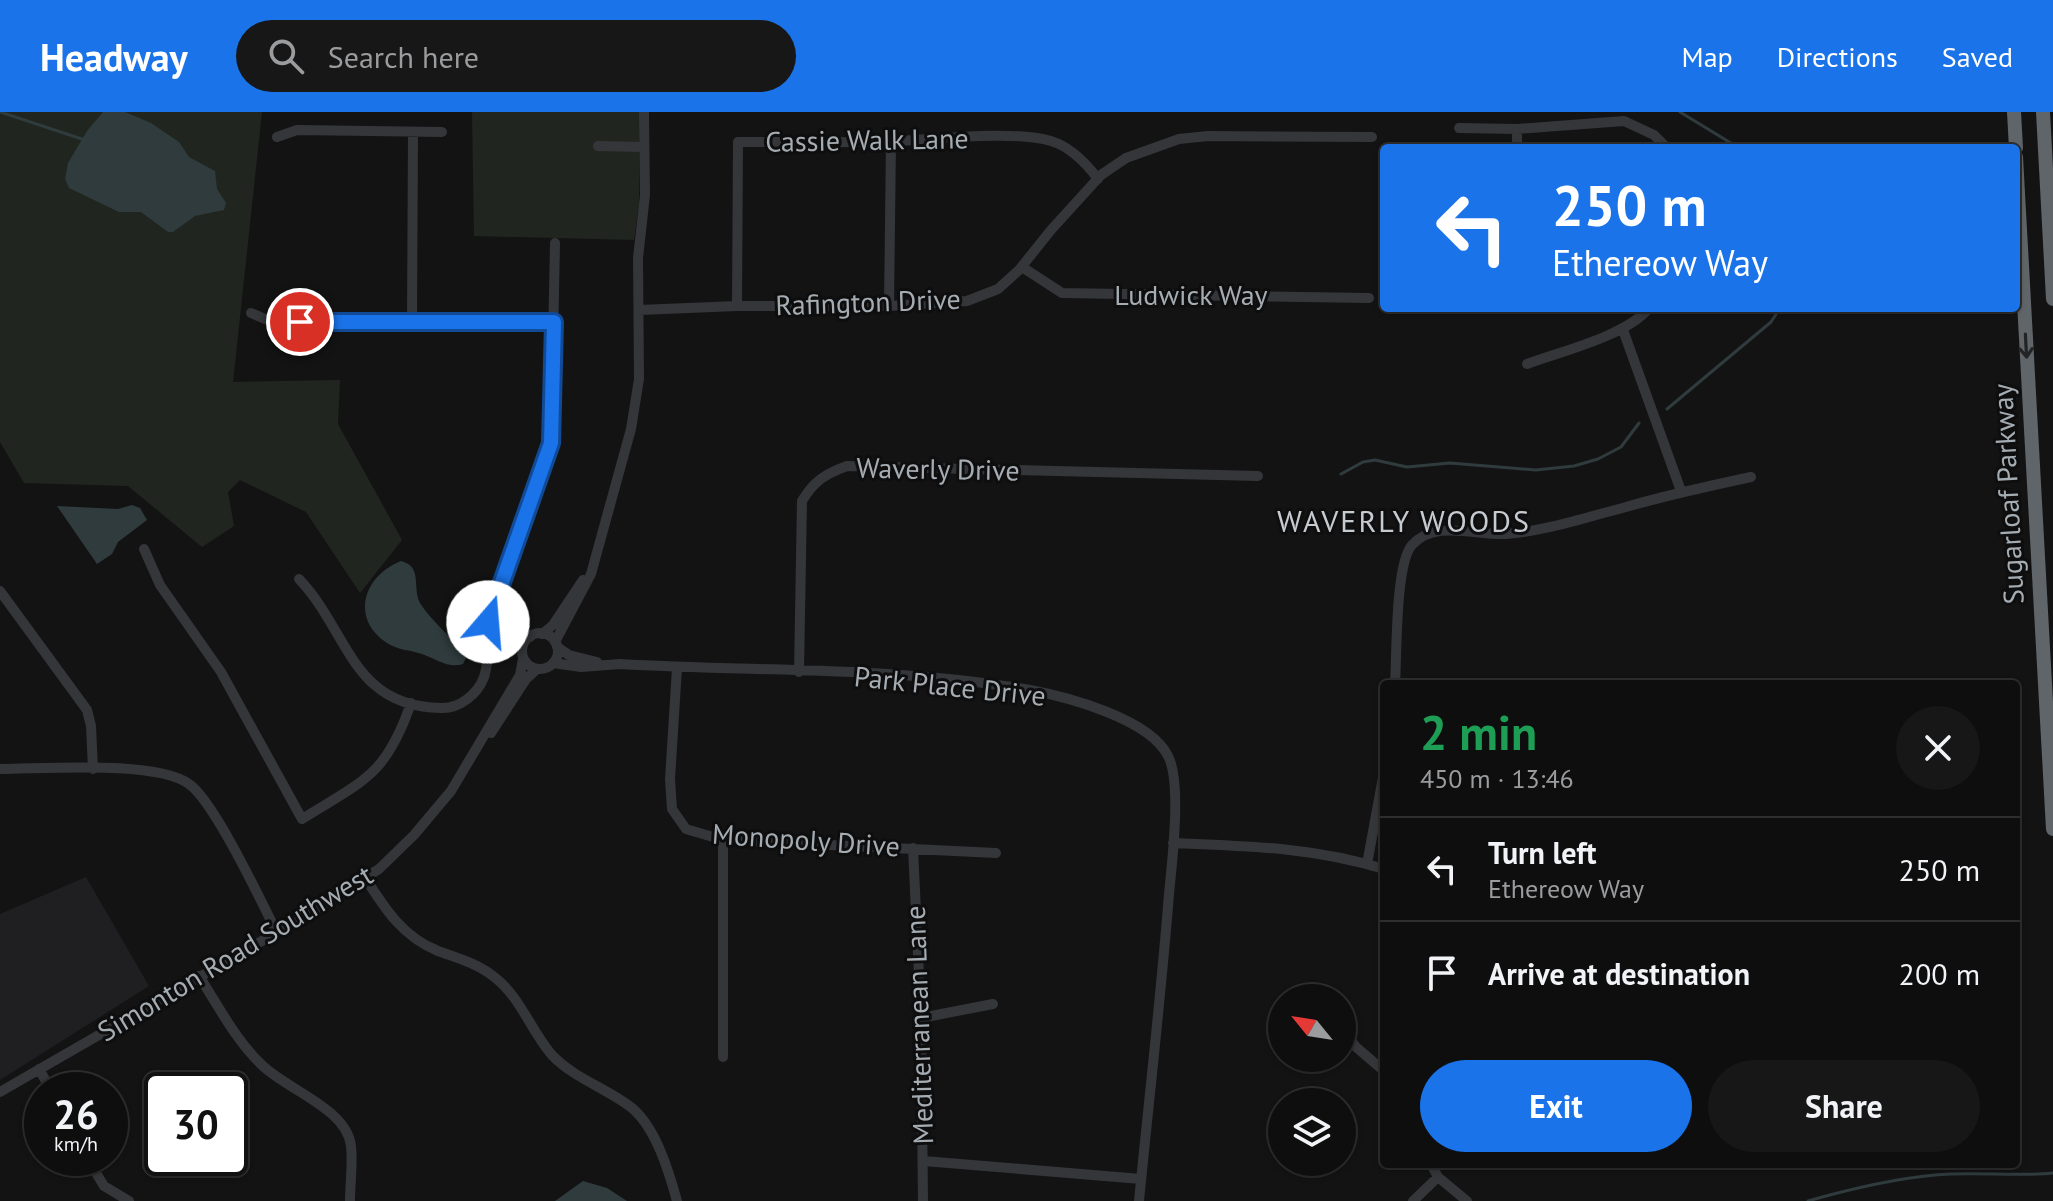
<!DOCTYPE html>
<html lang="en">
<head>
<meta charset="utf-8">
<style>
  :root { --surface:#0e0e0f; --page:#171718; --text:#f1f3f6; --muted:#9b9c9e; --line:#2e2e2f; --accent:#1a73e8 }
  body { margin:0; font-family:"PT Sans",sans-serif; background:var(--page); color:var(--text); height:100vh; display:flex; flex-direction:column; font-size:30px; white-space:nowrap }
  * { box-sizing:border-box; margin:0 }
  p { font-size:26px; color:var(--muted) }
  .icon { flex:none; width:44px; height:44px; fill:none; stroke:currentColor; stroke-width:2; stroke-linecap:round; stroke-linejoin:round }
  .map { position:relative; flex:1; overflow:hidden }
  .panel { position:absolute; left:1380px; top:568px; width:640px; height:488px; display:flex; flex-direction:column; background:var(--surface); border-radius:8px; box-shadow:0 2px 6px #0004,0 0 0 2px var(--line) }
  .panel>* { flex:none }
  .guide { position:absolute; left:1380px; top:32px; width:640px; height:168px; border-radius:8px; box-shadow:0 2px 6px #0004,0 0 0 2px var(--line); background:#1a73e8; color:#fff; overflow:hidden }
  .needle { width:52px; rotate:300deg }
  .buttons { position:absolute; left:1268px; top:872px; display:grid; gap:16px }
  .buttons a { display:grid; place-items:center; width:88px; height:88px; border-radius:50%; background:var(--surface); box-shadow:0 2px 6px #0004,0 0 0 2px var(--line); font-size:40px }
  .speed { position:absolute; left:24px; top:960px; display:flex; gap:16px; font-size:40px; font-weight:700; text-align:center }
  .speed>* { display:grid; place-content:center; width:104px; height:104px; border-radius:50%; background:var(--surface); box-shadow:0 2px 6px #0004,0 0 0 2px var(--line); line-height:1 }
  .speed small { font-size:20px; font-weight:400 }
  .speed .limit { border:4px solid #111; border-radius:12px; background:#fff; color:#111 }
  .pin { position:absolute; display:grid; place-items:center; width:68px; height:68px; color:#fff; margin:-34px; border:4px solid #fff; border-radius:50%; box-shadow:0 2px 8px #0007 }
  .me { position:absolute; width:88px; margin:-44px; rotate:18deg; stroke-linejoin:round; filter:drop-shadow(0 0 6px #0008) }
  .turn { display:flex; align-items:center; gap:28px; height:168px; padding:0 40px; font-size:36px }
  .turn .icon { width:104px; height:104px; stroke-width:2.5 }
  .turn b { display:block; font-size:56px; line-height:68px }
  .round { display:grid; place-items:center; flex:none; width:84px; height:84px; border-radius:42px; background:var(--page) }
  .head { display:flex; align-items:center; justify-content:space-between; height:136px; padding:0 40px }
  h1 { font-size:48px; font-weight:800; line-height:60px; color:#1e9e55 }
  .action { display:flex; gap:16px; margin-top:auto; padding:16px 40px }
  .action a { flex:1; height:92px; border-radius:48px; background:var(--accent); color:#fff; font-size:32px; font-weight:800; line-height:92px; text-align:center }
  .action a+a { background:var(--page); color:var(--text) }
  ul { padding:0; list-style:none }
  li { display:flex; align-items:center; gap:24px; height:104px; padding:0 40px; border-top:2px solid var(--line) }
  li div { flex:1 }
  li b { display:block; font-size:30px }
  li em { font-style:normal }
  header { display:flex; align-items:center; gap:48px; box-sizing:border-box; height:112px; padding:0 40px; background:var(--accent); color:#fff }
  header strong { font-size:38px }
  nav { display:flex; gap:44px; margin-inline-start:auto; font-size:28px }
  .search { width:560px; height:72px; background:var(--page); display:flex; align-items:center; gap:20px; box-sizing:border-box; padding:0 28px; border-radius:44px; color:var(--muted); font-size:30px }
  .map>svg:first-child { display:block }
</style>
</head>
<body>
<header>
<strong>Headway</strong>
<div class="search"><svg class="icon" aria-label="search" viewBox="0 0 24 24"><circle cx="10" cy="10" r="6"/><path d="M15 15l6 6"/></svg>Search here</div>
<nav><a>Map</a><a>Directions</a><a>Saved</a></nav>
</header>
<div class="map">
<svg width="2053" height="1089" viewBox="0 0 2053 1089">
  <rect width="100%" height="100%" fill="#131314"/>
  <path fill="#1f1f21" d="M86,765L149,874L0,968V802Z"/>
  <path fill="#20261f" d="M0,0H262L233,270L340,268L338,312L402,428L360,481L306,400L240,368L228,380L234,414L202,435L128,374L24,371L0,330Z
    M472,0H640L639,92L634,128L474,124Z"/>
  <path fill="#2f3b3d" d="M103,0H125L151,11L179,30L189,45L215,59L217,77L226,91L224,98L195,104L173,120H168L141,100H119L69,76L65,67L68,51L87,19Z
    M132,393L140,396L147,408L118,430L112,442L97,452L57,394L118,397Z
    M401,449C423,454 412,476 420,491C431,509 454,527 467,544L463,552C449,557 436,547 422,542C410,538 397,538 387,531C350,507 363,464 401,449Z
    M583,1069L607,1076L627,1089H555Z"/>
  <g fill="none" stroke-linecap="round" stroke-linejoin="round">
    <path stroke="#2f3b3d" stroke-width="3" d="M0,0L82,27
      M1680,0L1739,36
      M1667,297L1771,210L1780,196
      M1341,362L1363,350L1375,348L1407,355L1450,351L1536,358L1574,354L1598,347L1621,335L1639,311
      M1808,1089C1850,1077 1892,1067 1935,1063C1974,1059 2014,1065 2053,1061"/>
    <path stroke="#343639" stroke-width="10" d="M1459,16L1517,17L1624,9L1654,23L1667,36
      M1517,17V36
      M277,25L297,18L442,20
      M598,34L643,35
      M1022,155L1062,181L1369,186
      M737,194L738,30C791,30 845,31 898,29C939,27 1012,18 1051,29C1071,35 1086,51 1098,67
      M889,194L891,29
      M639,198L737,194H889L967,189L998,177L1019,158L1051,118L1101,63L1126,46L1179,27L1208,24L1372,25
      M251,201L272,210H554
      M412,209L413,20
      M1623,218L1681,379
      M1527,252C1562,239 1626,224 1649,196
      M144,437L160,473L221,560L302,707C363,669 386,664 411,591
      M299,467C349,519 351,595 441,596C459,597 478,582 484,565C491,545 486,520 491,498L551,331L555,131
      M0,479L87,598L91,614L93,657
      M487,519L530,525
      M522 539a18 18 0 1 1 36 0a18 18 0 1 1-36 0Z
      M542,522L553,513L583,468
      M555,530L591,462L631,317L639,267L638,146L645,83L644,0
      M557,535L569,543L597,550
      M553,551L581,555L620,552C756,560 895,554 1030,578C1068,585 1150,607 1168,644C1182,670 1172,750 1169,782C1161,884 1149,987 1139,1089
      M677,556L670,667L672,697L686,717L723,728L996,741
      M799,560L802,389C814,369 825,362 847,354L1258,364
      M1395,572C1397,544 1395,452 1412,433C1435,407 1476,424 1506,422C1546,419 1587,405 1626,395C1667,383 1709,374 1751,365
      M491,621L526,567L537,557
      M0,657C44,657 156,648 189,672C214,689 261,789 277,821
      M1173,731C1247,734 1313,735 1384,757
      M913,736L921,906L923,1089
      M1367,752L1384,660
      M366,767C385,797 403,825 438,839C457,846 476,851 493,864C520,884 530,917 551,942C574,967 607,976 632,996C656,1016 669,1060 677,1089
      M199,864C219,895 236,929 263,954C288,978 347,997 351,1034C353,1052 350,1071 350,1089
      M921,906L993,892
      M1343,918L1356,935L1384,959
      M723,945V728
      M39,957L51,978
      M0,980L307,803L379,757L414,723L451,679L520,563L523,547
      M87,1046L104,1074L129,1089
      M924,1049L1141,1067
      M1431,1052L1438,1065L1467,1089
      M1413,1089L1438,1065"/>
    <path stroke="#606569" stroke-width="14" d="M2014,0L2016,36
      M2043,0L2053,187
      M2016,45L2053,717"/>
  </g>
  <defs><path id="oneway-shaft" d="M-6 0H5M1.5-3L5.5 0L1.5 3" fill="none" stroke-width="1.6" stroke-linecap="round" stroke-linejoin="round" transform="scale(2)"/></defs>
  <use stroke="#222426" href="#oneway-shaft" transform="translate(2026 234) rotate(87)"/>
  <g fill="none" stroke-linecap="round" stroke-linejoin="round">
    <defs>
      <path id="route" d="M300,210H554L551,331L488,510"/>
    </defs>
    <use href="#route" stroke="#114b97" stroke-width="20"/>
    <use href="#route" stroke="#1a73e8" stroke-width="14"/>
  </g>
  <g text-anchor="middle" stroke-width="6" stroke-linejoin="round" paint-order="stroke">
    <g font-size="28" fill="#a5adb3" stroke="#0e0e0f">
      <text transform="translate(867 28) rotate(-1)" y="10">Cassie Walk Lane</text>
      <text x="1191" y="193">Ludwick Way</text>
      <text transform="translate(868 190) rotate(-2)" y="10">Rafington Drive</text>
      <text transform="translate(938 357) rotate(1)" y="10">Waverly Drive</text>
      <text transform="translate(2008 382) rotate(-93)" y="10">Sugarloaf Parkway</text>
      <text transform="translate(950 574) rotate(6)" y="10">Park Place Drive</text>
      <text transform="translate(806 728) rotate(4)" y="10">Monopoly Drive</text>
      <text transform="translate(235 841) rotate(-31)" y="10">Simonton Road Southwest</text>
      <text transform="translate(919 913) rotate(-92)" y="10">Mediterranean Lane</text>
    </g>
    <g font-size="30" letter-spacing="2" fill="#c6cbd0" stroke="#0e0e0f">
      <text x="1404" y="420">WAVERLY WOODS</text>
    </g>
  </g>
</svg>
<div class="buttons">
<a><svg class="needle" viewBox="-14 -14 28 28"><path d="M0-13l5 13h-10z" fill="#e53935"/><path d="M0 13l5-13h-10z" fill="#9b9c9e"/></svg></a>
<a><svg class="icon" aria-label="layers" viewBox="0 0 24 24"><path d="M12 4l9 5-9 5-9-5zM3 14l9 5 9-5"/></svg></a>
</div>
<div class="speed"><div>26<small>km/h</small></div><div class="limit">30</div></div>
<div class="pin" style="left:300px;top:210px;background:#d93025"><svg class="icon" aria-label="arrive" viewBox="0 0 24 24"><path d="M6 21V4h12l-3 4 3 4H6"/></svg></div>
<svg class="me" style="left:488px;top:510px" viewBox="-20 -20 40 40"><circle r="19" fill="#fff"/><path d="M0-13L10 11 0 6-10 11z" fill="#1a73e8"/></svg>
<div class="guide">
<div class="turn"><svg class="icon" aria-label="left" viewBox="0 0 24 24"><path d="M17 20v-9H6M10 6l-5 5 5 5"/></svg><div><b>250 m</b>Ethereow Way</div></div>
</div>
<section class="panel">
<div class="head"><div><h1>2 min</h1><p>450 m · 13:46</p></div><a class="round"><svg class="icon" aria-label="close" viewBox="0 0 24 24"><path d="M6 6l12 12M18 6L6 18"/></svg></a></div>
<ul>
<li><svg class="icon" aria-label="left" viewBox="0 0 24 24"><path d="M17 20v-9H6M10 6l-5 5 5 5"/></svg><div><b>Turn left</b><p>Ethereow Way</p></div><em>250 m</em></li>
<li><svg class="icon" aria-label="arrive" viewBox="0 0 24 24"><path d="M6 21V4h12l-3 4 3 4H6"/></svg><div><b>Arrive at destination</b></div><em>200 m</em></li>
</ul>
<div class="action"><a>Exit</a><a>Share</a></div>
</section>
</div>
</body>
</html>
